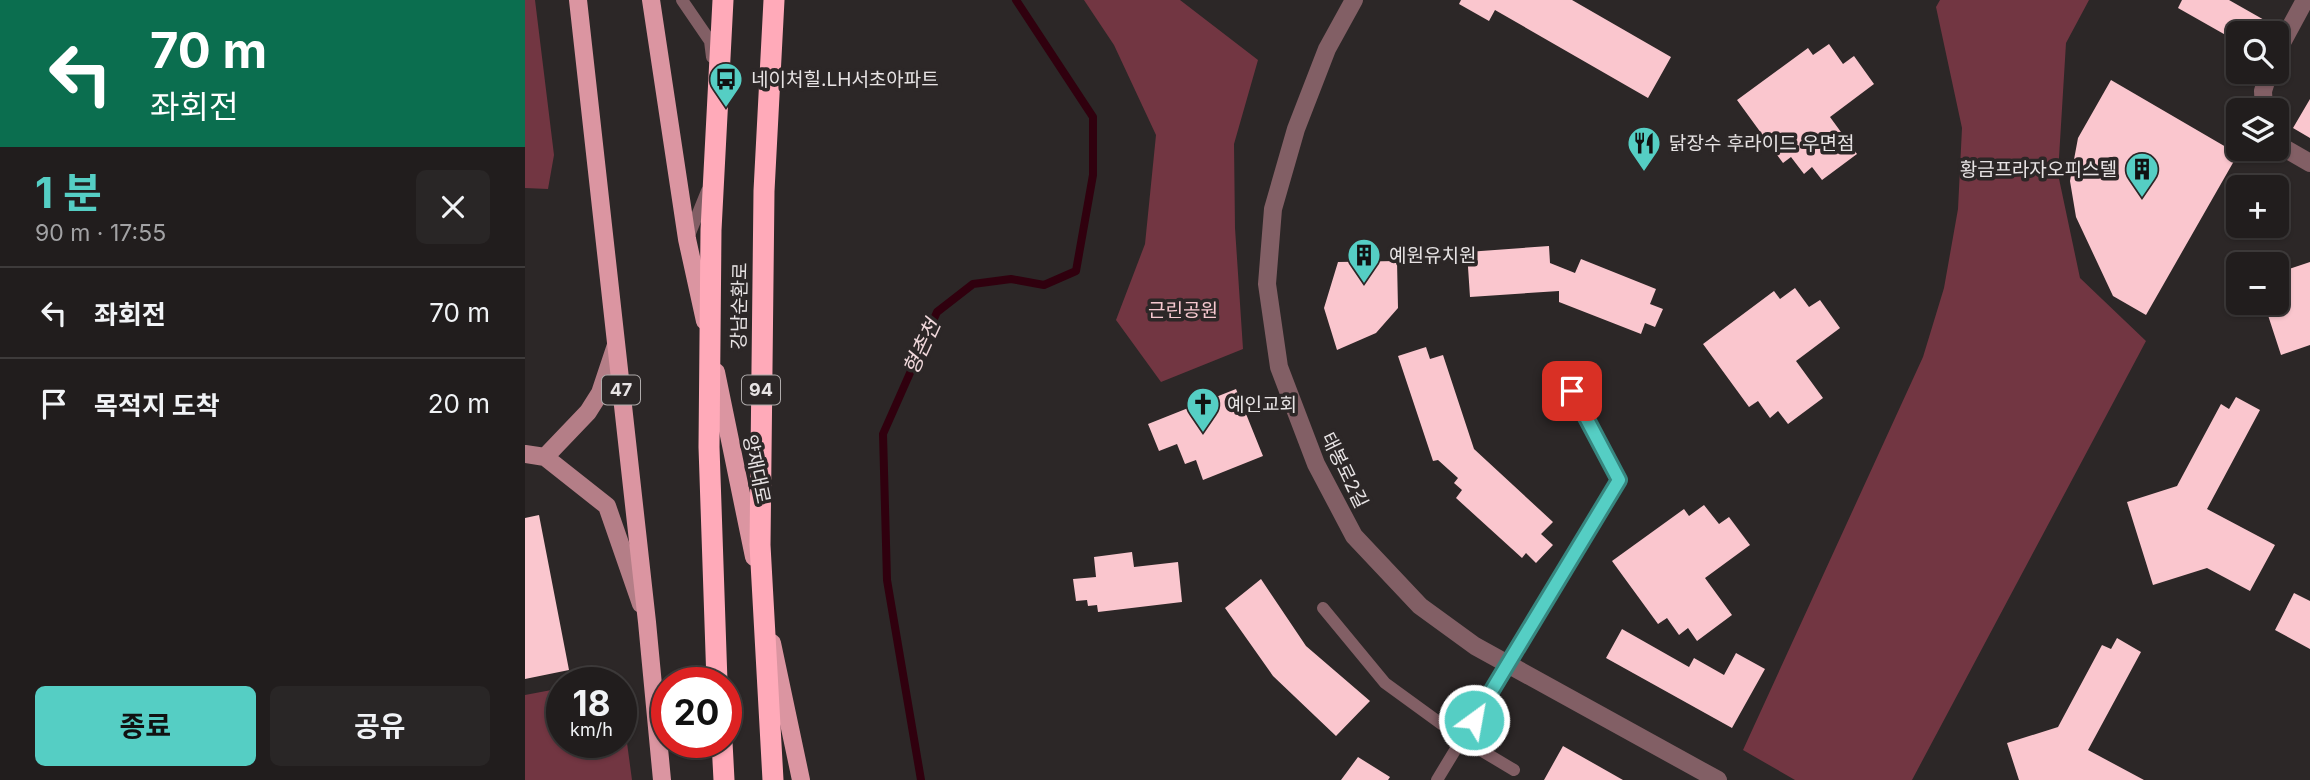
<!DOCTYPE html>
<html lang="ko">
<head>
<meta charset="utf-8">
<style>
  :root { --surface:#211d1d; --page:#292626; --text:#f1f3f6; --muted:#a2a2a4; --line:#3e3b3b; --accent:#55cec4 }
  body { margin:0; font-family:Inter,"Noto Sans KR",sans-serif; background:var(--page); color:var(--text); height:100vh; display:flex; flex-direction:column; font-size:26px; white-space:nowrap }
  * { box-sizing:border-box; margin:0 }
  p { font-size:23px; color:var(--muted) }
  .icon { flex:none; width:38px; height:38px; fill:none; stroke:currentColor; stroke-width:2; stroke-linecap:round; stroke-linejoin:round }
  .map { position:relative; flex:1; overflow:hidden }
  .drawer { display:flex; flex-direction:column; background:var(--surface); width:525px }
  .drawer>* { flex:none }
  .hud { background:#0b6e4f; color:#fff; overflow:hidden }
  .controls { position:absolute; left:1701px; top:21px; display:grid; gap:14px }
  .controls a { display:grid; place-items:center; width:63px; height:63px; border-radius:10px; background:var(--surface); box-shadow:0 2px 5px #0004,0 0 0 2px var(--line); font-size:35px }
  .speed { position:absolute; left:21px; top:667px; display:flex; gap:14px; font-size:35px; font-weight:700; text-align:center }
  .speed>* { display:grid; place-content:center; width:91px; height:91px; border-radius:50%; background:var(--surface); box-shadow:0 2px 5px #0004,0 0 0 2px var(--line); line-height:1 }
  .speed small { font-size:18px; font-weight:400 }
  .speed .limit { border:10px solid #d22; background:#fff; color:#111 }
  .pin { position:absolute; display:grid; place-items:center; width:60px; height:60px; color:#fff; margin:-30px; border-radius:14px; box-shadow:0 4px 10px #0006 }
  .me { position:absolute; width:77px; margin:-38px; rotate:32deg; stroke-linejoin:round; filter:drop-shadow(0 0 5px #0008) }
  .turn { display:flex; align-items:center; gap:24px; height:147px; padding:0 35px; font-size:32px }
  .turn .icon { width:91px; height:91px; stroke-width:2.5 }
  .turn b { display:block; font-size:49px; line-height:60px }
  .round { display:grid; place-items:center; flex:none; width:74px; height:74px; border-radius:10px; background:var(--page) }
  .summary { display:flex; align-items:center; justify-content:space-between; height:119px; padding:0 35px }
  h1 { font-size:42px; font-weight:700; line-height:52px; color:var(--accent) }
  .button { display:flex; gap:14px; margin-top:auto; padding:14px 35px }
  .button a { flex:1; height:80px; border-radius:10px; background:var(--accent); color:#111; font-size:28px; font-weight:700; line-height:80px; text-align:center }
  .button a+a { background:var(--page); color:var(--text) }
  ul { padding:0; list-style:none }
  li { display:flex; align-items:center; gap:21px; height:91px; padding:0 35px; border-top:2px solid var(--line) }
  li div { flex:1 }
  li b { display:block; font-size:26px }
  li em { font-style:normal }
  main { display:flex; flex:1; min-height:0 }
  .map>svg:first-child { display:block }
</style>
</head>
<body>
<main>
<section class="drawer">
<div class="hud">
<div class="turn"><svg class="icon" aria-label="left" viewBox="0 0 24 24"><path d="M17 20v-9H6M10 6l-5 5 5 5"/></svg><div><b>70 m</b>좌회전</div></div>
</div>
<div class="summary"><div><h1>1 분</h1><p>90 m · 17:55</p></div><a class="round"><svg class="icon" aria-label="close" viewBox="0 0 24 24"><path d="M6 6l12 12M18 6L6 18"/></svg></a></div>
<ul>
<li><svg class="icon" aria-label="left" viewBox="0 0 24 24"><path d="M17 20v-9H6M10 6l-5 5 5 5"/></svg><div><b>좌회전</b></div><em>70 m</em></li>
<li><svg class="icon" aria-label="arrive" viewBox="0 0 24 24"><path d="M6 21V4h12l-3 4 3 4H6"/></svg><div><b>목적지 도착</b></div><em>20 m</em></li>
</ul>
<div class="button"><a>종료</a><a>공유</a></div>
</section>
<div class="map">
<svg width="1785" height="780" viewBox="0 0 1785 780">
  <rect width="100%" height="100%" fill="#2c2727"/>
  <path fill="#723642" d="M0,0H10L29,155L23,189L0,188Z
    M559,0H655L733,60L709,144L710,228L718,349L636,382L591,320L620,244L631,135L589,45Z
    M1415,0H1564L1541,43L1533,174L1555,278L1621,341L1387,780H1270L1218,750L1398,357L1419,288L1433,209L1437,128L1411,7Z
    M37,688V742H96V698L107,780H0V695Z"/>
  <g fill="none" stroke-linecap="round" stroke-linejoin="round">
    <path stroke="#30000e" stroke-width="8" d="M396,780L362,580L358,434L412,312L448,284L486,279L519,285L551,271L568,175V117L491,0"/>
  </g>
  <path fill="#fac6ce" d="M936,0H1047L1146,57L1123,98L970,10L964,21L934,4Z
    M1657,0H1704L1741,21L1735,33H1713V42L1653,8Z
    M1304,44L1318,64L1329,56L1349,84L1305,117L1332,154L1297,180L1287,167L1279,174L1266,157L1258,163L1212,100L1283,48L1288,55Z
    M1586,80L1713,154L1621,315L1588,296L1551,217L1545,181L1553,138Z
    M1785,99V138L1768,128Z
    M1024,246L1025,263L1050,273L1056,259L1131,289L1125,304L1138,309L1130,327L1120,323L1116,334L1034,302V291L945,297L942,252Z
    M872,261L873,308L851,333L812,350L799,308L813,262Z
    M1785,262V345L1756,355L1739,303H1752V273Z
    M1270,288L1284,307L1295,300L1315,328L1271,361L1298,398L1263,424L1253,411L1245,418L1233,401L1224,407L1178,344L1249,291L1255,299Z
    M901,347L905,359L918,355L949,449L1028,522L1016,534L1028,545L1011,563L1001,553L997,558L931,498L937,490L929,483L933,478L913,460L908,461L873,356Z
    M711,389L738,456L678,480L671,460L660,464L652,444L634,451L623,424Z
    M1711,397L1735,410L1682,509L1750,545L1725,591L1682,568L1628,585L1602,502L1652,486L1696,404L1704,409Z
    M1179,505L1194,524L1204,517L1225,545L1180,578L1207,615L1172,641L1163,628L1154,635L1142,618L1133,624L1087,561L1159,509L1164,516Z
    M14,515L44,670L0,679V518Z
    M607,552L609,567L653,562L657,602L573,612L572,605L563,606L562,600L551,601L548,579L571,577L569,557Z
    M736,579L781,646L845,701L811,736L748,676L700,608Z
    M1769,593L1785,601V649L1750,630Z
    M1097,629L1164,667L1169,658L1199,675L1211,653L1240,669L1207,728L1081,658Z
    M1592,638L1616,652L1563,750L1619,780H1494L1482,743L1533,727L1577,645L1586,649Z
    M1038,746L1098,780H1019Z
    M833,757L865,777L863,780H816Z"/>
  <g fill="none" stroke-linecap="round" stroke-linejoin="round">
    <path stroke="#825f65" stroke-width="12" d="M157,0L185,41L187,57
      M163,238L182,191
      M798,608L860,683L937,739L989,770
      M912,780L1094,480L1047,391"/>
    <path stroke="#825f65" stroke-width="18" d="M829,0L802,49L771,129L748,209L742,284L754,367L791,464L829,536L895,606L950,646L1193,780
      M1752,52L1780,0
      M1739,110L1738,91L1744,72
      M1752,144L1785,163"/>
    <path stroke="#b47e87" stroke-width="18" d="M0,454L20,457
      M20,457L82,506L116,604
      M20,457L63,412L75,393L91,345"/>
    <path stroke="#db95a1" stroke-width="18" d="M53,0L122,622L137,780
      M126,0L162,239L180,321
      M191,372L229,557
      M247,643L276,780"/>
    <path stroke="#ffaab9" stroke-width="21" d="M197,742L199,780"/>
    <path stroke="#ffaab9" stroke-width="21" d="M192,682L184,447L186,230L198,0
      M248,780L235,545L239,191L249,0"/>
  </g>
  <g fill="none" stroke-linecap="round" stroke-linejoin="round">
    <defs>
      <path id="route" d="M949,720L1094,480L1047,391"/>
    </defs>
    <use href="#route" stroke="#37867f" stroke-width="18"/>
    <use href="#route" stroke="#55cec4" stroke-width="12"/>
  </g>
  <defs>
    <symbol id="bus-pin" viewBox="-11 -11 22 30"><path d="M0 17L-7.5 6A9.5 9.5 0 1 1 7.5 6Z" fill="#55cec4" stroke="#2c2727"/><path d="M-5-6H5V4H4V6H2V4H-2V6H-4V4H-5ZM-3.5-4V0h7V-4ZM-3.5 1.2v1.5H-2V1.2ZM2 1.2v1.5H3.5V1.2Z" fill="#111"/></symbol>
    <symbol id="restaurant-pin" viewBox="-11 -11 22 30"><path d="M0 17L-7.5 6A9.5 9.5 0 1 1 7.5 6Z" fill="#55cec4" stroke="#2c2727"/><path d="M-5-6h1v4h1v-4h1v4h1v-4h1v5L-1.5 .5V6h-2V.5L-5-1ZM5-6V6H3V1.5H1.5Q1.5-4 5-6Z" fill="#111"/></symbol>
    <symbol id="building-pin" viewBox="-11 -11 22 30"><path d="M0 17L-7.5 6A9.5 9.5 0 1 1 7.5 6Z" fill="#55cec4" stroke="#2c2727"/><path d="M-4-6H4V6H1V3H-1V6H-4ZM-2.5-4.3h1.7v1.8h-1.7ZM.8-4.3h1.7v1.8H.8ZM-2.5-1h1.7V.8h-1.7ZM.8-1h1.7V.8H.8Z" fill="#111"/></symbol>
    <symbol id="church-pin" viewBox="-11 -11 22 30"><path d="M0 17L-7.5 6A9.5 9.5 0 1 1 7.5 6Z" fill="#55cec4" stroke="#2c2727"/><path d="M-1.2-6h2.4v3.5h3.3v2.4h-3.3V6h-2.4V-.1h-3.3v-2.4h3.3Z" fill="#111"/></symbol>
  </defs>
  <g fill-rule="evenodd">
    <use href="#bus-pin" x="182" y="60" width="38" height="52"/>
    <use href="#restaurant-pin" x="1100" y="124" width="38" height="52"/>
    <use href="#building-pin" x="1598" y="150" width="38" height="52"/>
    <use href="#building-pin" x="820" y="236" width="38" height="52"/>
    <use href="#church-pin" x="659" y="385" width="38" height="52"/>
  </g>
  <g text-anchor="middle" stroke-width="7" stroke-linejoin="round" paint-order="stroke">
    <g fill="#2c2727" stroke="#afabab" stroke-width="2">
      <rect x="77" y="375.5" width="38" height="29" rx="5"/>
      <rect x="217" y="375.5" width="38" height="29" rx="5"/>
    </g>
    <g font-size="18" font-weight="bold" fill="#e7e3e4">
      <text x="96" y="396">47</text>
      <text x="236" y="396">94</text>
    </g>
    <g font-size="19" fill="#e7e3e4" stroke="#2c2727" text-anchor="start">
      <text x="226" y="86">네이처힐.LH서초아파트</text>
      <text x="1144" y="150">닭장수 후라이드 우면점</text>
      <text x="1592" y="176" text-anchor="end">황금프라자오피스텔</text>
      <text x="864" y="262">예원유치원</text>
      <text x="702" y="411">예인교회</text>
    </g>
    <g font-size="19" fill="#e7e3e4" stroke="#2c2727">
      <text transform="translate(214 306) rotate(-89)" y="7">강남순환로</text>
      <text transform="translate(232 469) rotate(78)" y="7">양재대로</text>
      <text transform="translate(820 470) rotate(64)" y="7">태봉로2길</text>
    </g>
    <g font-size="19" fill="#f6c8cf" stroke="#2c2727">
      <text x="658" y="317">근린공원</text>
    </g>
    <g font-size="21" font-style="italic" fill="#f0d8db" stroke="#2c2727">
      <text transform="translate(397 347) rotate(-65)" y="7">형촌천</text>
    </g>
  </g>
</svg>
<div class="controls">
<a><svg class="icon" aria-label="search" viewBox="0 0 24 24"><circle cx="10" cy="10" r="6"/><path d="M15 15l6 6"/></svg></a>
<a><svg class="icon" aria-label="layers" viewBox="0 0 24 24"><path d="M12 4l9 5-9 5-9-5zM3 14l9 5 9-5"/></svg></a>
<a>+</a>
<a>−</a>
</div>
<div class="speed"><div>18<small>km/h</small></div><div class="limit">20</div></div>
<div class="pin" style="left:1047px;top:391px;background:#d93025"><svg class="icon" aria-label="arrive" viewBox="0 0 24 24"><path d="M6 21V4h12l-3 4 3 4H6"/></svg></div>
<svg class="me" style="left:949px;top:720px" viewBox="-20 -20 40 40"><circle r="17" fill="#55cec4" stroke="#fff" stroke-width="3"/><path d="M0-11L8 9 0 5-8 9z" fill="#fff"/></svg>
</div>
</main>
</body>
</html>
